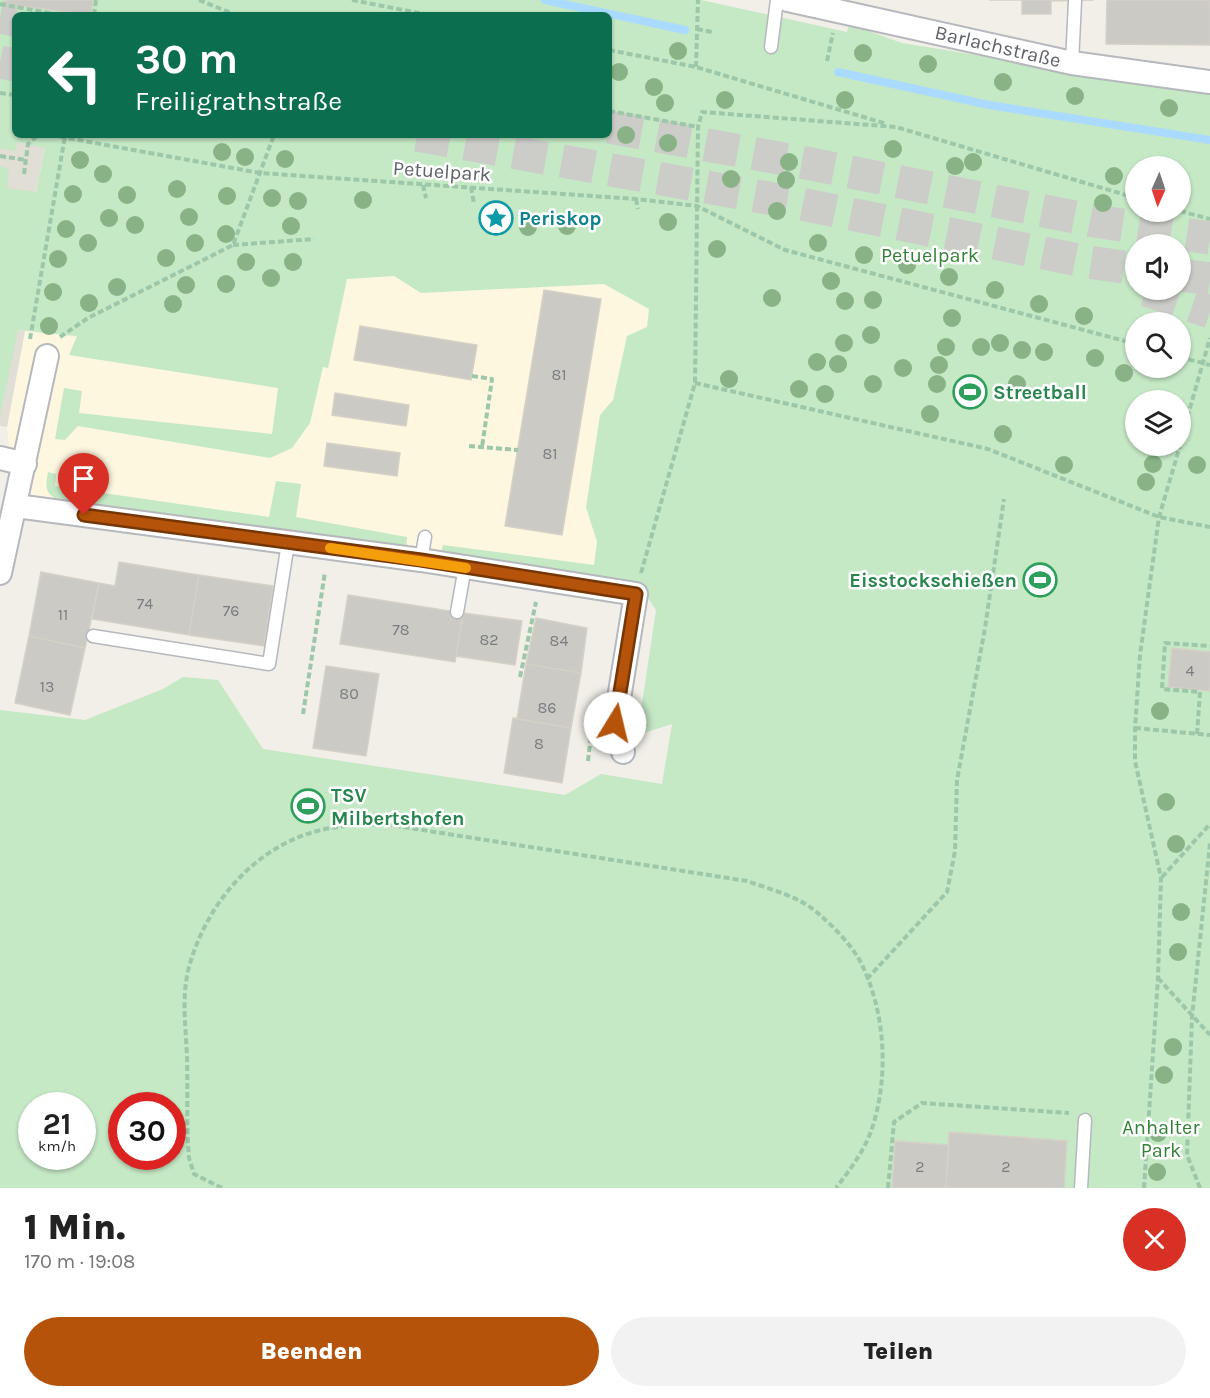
<!DOCTYPE html>
<html lang="de">
<head>
<meta charset="utf-8">
<style>
  :root { --surface:#fff; --page:#f2f2f2; --text:#222; --muted:#767676; --accent:#b45309 }
  body { margin:0; font-family:Karla,sans-serif; background:var(--page); color:var(--text); height:100vh; display:flex; flex-direction:column; font-size:22px; white-space:nowrap }
  * { box-sizing:border-box; margin:0 }
  p { font-size:20px; color:var(--muted) }
  .icon { flex:none; width:33px; height:33px; fill:none; stroke:currentColor; stroke-width:2; stroke-linecap:round; stroke-linejoin:round }
  .map { position:relative; height:1188px; overflow:hidden }
  .details { display:flex; flex-direction:column; background:var(--surface); flex:1 }
  .details>* { flex:none }
  .guide { position:absolute; left:12px; top:12px; width:600px; height:126px; border-radius:9px; box-shadow:0 2px 4px #0004; background:#0b6e4f; color:#fff; overflow:hidden }
  .needle { width:39px; rotate:183deg }
  .fabs { position:absolute; left:1125px; top:156px; display:grid; gap:12px }
  .fabs a { display:grid; place-items:center; width:66px; height:66px; border-radius:50%; background:var(--surface); box-shadow:0 2px 4px #0004; font-size:30px }
  .speed { position:absolute; left:18px; top:1092px; display:flex; gap:12px; font-size:30px; font-weight:700; text-align:center }
  .speed>* { display:grid; place-content:center; width:78px; height:78px; border-radius:50%; background:var(--surface); box-shadow:0 2px 4px #0004; line-height:1 }
  .speed small { font-size:15px; font-weight:400 }
  .speed .limit { border:9px solid #d22; background:#fff; color:#111 }
  .pin { position:absolute; display:grid; place-items:center; width:51px; height:51px; color:#fff; margin:-62px -26px; border-radius:50% 50% 50% 0; rotate:-45deg; box-shadow:0 0 6px #0007 }
  .pin .icon { rotate:45deg }
  .me { position:absolute; width:66px; margin:-33px; rotate:9deg; stroke-linejoin:round; filter:drop-shadow(0 0 4px #0008) }
  .turn { display:flex; align-items:center; gap:21px; height:126px; padding:0 24px; font-size:27px }
  .turn .icon { width:78px; height:78px; stroke-width:2.5 }
  .turn b { display:block; font-size:42px; line-height:51px }
  .round { display:grid; place-items:center; flex:none; width:63px; height:63px; border-radius:32px; background:var(--page) }
  .head { display:flex; align-items:center; justify-content:space-between; height:102px; padding:0 24px }
  h1 { font-size:36px; font-weight:800; line-height:45px }
  .primary-button { display:flex; gap:12px; margin-top:auto; padding:12px 24px }
  .primary-button a { flex:1; height:69px; border-radius:36px; background:var(--accent); color:#fff; font-size:24px; font-weight:800; line-height:69px; text-align:center }
  .primary-button a+a { background:var(--page); color:var(--text) }
  .map>svg:first-child { display:block }
</style>
</head>
<body>
<div class="map">
<svg width="1210" height="1188" viewBox="0 0 1210 1188">
  <rect width="100%" height="100%" fill="#f1efe8"/>
  <path fill="#fef7e0" d="M676,257L694,602L14,498L7,427L25,331L328,367L346,279Z"/>
  <path fill="#e1ded6" d="M0,139L45,147L8,328L25,331L7,427L0,426Z"/>
  <path fill="#c5e8c5" fill-rule="evenodd" d="M0,0H701L847,32L849,24L902,43L1210,93V1188H0V710L85,720L163,689L183,677L218,680L263,749L565,795L601,774L662,784L672,724L647,732L640,717L656,610L648,598L625,584L440,557L443,545L594,565L597,542L586,507L600,415L613,400L627,336L647,327L649,309L604,284L421,293L394,276L347,279L328,368L323,367L310,423L292,448L270,458L78,426L65,440L55,439L64,388L82,391L79,413L272,434L278,388L69,355L77,336L18,330L0,417V166L9,169L7,188L36,192L45,148L17,142L15,151L0,148ZM15,15H609V135H15ZM1136,166H1180V212H1136ZM1136,244H1180V290H1136ZM1136,322H1180V368H1136ZM1136,400H1180V446H1136ZM32,1106H82V1156H32ZM122,1106H172V1156H122Z
    M48,472L56,474L55,486L269,517L276,481L301,484L296,517L407,537L406,550L56,499C44,492 46,485 48,472Z"/>
  <g fill="none" stroke-linecap="round" stroke-linejoin="round">
    <path stroke="#aadaff" stroke-width="8" d="M545,0L685,30
      M838,72L989,105L1210,140"/>
  </g>
  <path fill="#cccac5" stroke="#d6d1c6" stroke-width="1.5" d="M7,0H93L91,15L6,4Z
    M989,0H1094L1051,1V14H1022V0Z
    M1107,0H1210V45L1106,44Z
    M544,290L601,299L562,535L505,526Z
    M360,326L477,345L471,380L354,360Z
    M335,393L409,405L406,426L332,415Z
    M327,443L400,453L397,476L324,466Z
    M119,562L199,575L189,635L92,619L99,583L115,586Z
    M41,572L99,583L85,648L29,636Z
    M199,575L273,586L264,646L189,635Z
    M348,595L463,613L455,662L340,644Z
    M463,613L522,621L515,665L456,656Z
    M536,618L587,628L581,673L526,664Z
    M29,636L85,648L70,715L15,703Z
    M1172,648L1210,652V691L1168,687Z
    M526,664L581,673L571,728L517,719Z
    M326,666L379,674L366,756L313,748Z
    M513,718L571,728L562,783L504,773Z
    M949,1132L1067,1141L1064,1188H946Z
    M895,1141L949,1145L946,1188H892Z"/>
  <g fill="none" stroke-linecap="round" stroke-linejoin="round">
    <path stroke="#ccccc8" stroke-width="33" stroke-dasharray="33 16" stroke-linecap="butt" d="M0,17L15,20
      M0,62L15,65
      M609,127L811,164L1094,221L1210,238
      M417,135L801,204L1088,262L1136,269
      M1180,275L1210,279
      M1146,290L1210,312"/>
    <defs>
      <path id="lane" d="M771,47L777,0
        M1072,63L1075,1
        M421,560L425,537
        M457,612L465,567
        M93,636L269,664L288,543
        M1081,1188L1085,1120"/>
      <path id="street" d="M788,0L1072,63L1210,82
        M0,458L25,464
        M16,506L421,560L636,594L615,723L623,752
        M0,573L47,356"/>
    </defs>
    <use href="#lane" stroke="#b5b8bc" stroke-width="15"/>
    <use href="#street" stroke="#b5b8bc" stroke-width="26"/>
    <path stroke="#9cc7a9" stroke-width="4" stroke-dasharray="6 3" stroke-linecap="butt" d="M199,0L236,15
      M352,0L429,15
      M0,4L60,15
      M94,15L96,0
      M697,29L712,32
      M609,50L696,67L887,124
      M827,61L833,33
      M696,67L698,0
      M0,93L15,95
      M609,111L698,127
      M51,135L260,173L636,199L697,206L785,250L1136,344
      M0,156L26,160
      M24,174L28,144L38,135
      M423,185L426,198
      M471,187L474,204
      M636,199L638,209
      M1180,211L1210,219
      M233,245L314,239
      M60,337L88,318L233,245L274,135
      M30,339L65,136
      M1180,357L1210,365
      M472,376L492,379L482,447
      M695,383L988,449L1159,517L1210,527
      M1180,443L1210,338
      M469,446L518,450
      M641,573L695,383L698,127L702,112L896,127L1136,198
      M520,677L536,602
      M303,714L325,572
      M1135,728L1210,735
      M1197,734L1200,692L1162,689L1165,643L1210,646
      M588,761L591,735
      M1162,877L1210,824
      M1158,978L1210,1035
      M867,979L947,892L955,851L957,780L985,628L1004,499
      M222,1188L194,1174L189,1158C186,1125 188,1091 187,1058C186,1028 181,997 189,967C206,905 253,848 317,831C339,825 362,825 384,824L747,881C772,890 802,897 821,916C834,927 852,946 860,961C886,1011 890,1080 870,1134C862,1154 849,1171 836,1188
      M888,1188L894,1122L922,1103L1069,1113
      M1144,1188L1158,978L1161,878L1135,761V728L1140,655L1159,517L1180,446
      M1200,1188L1187,1155L1192,1017L1210,843"/>
    <use href="#lane" stroke="#fff" stroke-width="12"/>
    <use href="#street" stroke="#fff" stroke-width="22"/>
  </g>
  <g fill="#89b387">
    <circle cx="678" cy="51" r="9"/>
    <circle cx="863" cy="53" r="9"/>
    <circle cx="928" cy="64" r="9"/>
    <circle cx="619" cy="72" r="9"/>
    <circle cx="1003" cy="82" r="9"/>
    <circle cx="654" cy="87" r="9"/>
    <circle cx="1075" cy="96" r="9"/>
    <circle cx="725" cy="100" r="9"/>
    <circle cx="845" cy="100" r="9"/>
    <circle cx="665" cy="103" r="9"/>
    <circle cx="1169" cy="108" r="9"/>
    <circle cx="626" cy="135" r="9"/>
    <circle cx="668" cy="143" r="9"/>
    <circle cx="893" cy="149" r="9"/>
    <circle cx="222" cy="152" r="9"/>
    <circle cx="245" cy="157" r="9"/>
    <circle cx="285" cy="159" r="9"/>
    <circle cx="80" cy="160" r="9"/>
    <circle cx="789" cy="162" r="9"/>
    <circle cx="973" cy="162" r="9"/>
    <circle cx="955" cy="166" r="9"/>
    <circle cx="103" cy="174" r="9"/>
    <circle cx="1114" cy="176" r="9"/>
    <circle cx="731" cy="179" r="9"/>
    <circle cx="786" cy="180" r="9"/>
    <circle cx="177" cy="189" r="9"/>
    <circle cx="73" cy="194" r="9"/>
    <circle cx="127" cy="195" r="9"/>
    <circle cx="227" cy="196" r="9"/>
    <circle cx="272" cy="198" r="9"/>
    <circle cx="363" cy="200" r="9"/>
    <circle cx="298" cy="201" r="9"/>
    <circle cx="1103" cy="203" r="9"/>
    <circle cx="777" cy="211" r="9"/>
    <circle cx="189" cy="217" r="9"/>
    <circle cx="109" cy="218" r="9"/>
    <circle cx="668" cy="222" r="9"/>
    <circle cx="135" cy="225" r="9"/>
    <circle cx="291" cy="226" r="9"/>
    <circle cx="567" cy="226" r="9"/>
    <circle cx="528" cy="227" r="9"/>
    <circle cx="66" cy="229" r="9"/>
    <circle cx="226" cy="234" r="9"/>
    <circle cx="88" cy="243" r="9"/>
    <circle cx="195" cy="243" r="9"/>
    <circle cx="818" cy="243" r="9"/>
    <circle cx="717" cy="249" r="9"/>
    <circle cx="864" cy="255" r="9"/>
    <circle cx="166" cy="258" r="9"/>
    <circle cx="58" cy="259" r="9"/>
    <circle cx="246" cy="262" r="9"/>
    <circle cx="293" cy="262" r="9"/>
    <circle cx="907" cy="265" r="9"/>
    <circle cx="949" cy="277" r="9"/>
    <circle cx="271" cy="278" r="9"/>
    <circle cx="831" cy="281" r="9"/>
    <circle cx="226" cy="284" r="9"/>
    <circle cx="186" cy="285" r="9"/>
    <circle cx="117" cy="287" r="9"/>
    <circle cx="995" cy="290" r="9"/>
    <circle cx="53" cy="292" r="9"/>
    <circle cx="772" cy="298" r="9"/>
    <circle cx="873" cy="300" r="9"/>
    <circle cx="845" cy="301" r="9"/>
    <circle cx="89" cy="303" r="9"/>
    <circle cx="173" cy="304" r="9"/>
    <circle cx="1039" cy="304" r="9"/>
    <circle cx="1084" cy="316" r="9"/>
    <circle cx="952" cy="318" r="9"/>
    <circle cx="49" cy="326" r="9"/>
    <circle cx="871" cy="335" r="9"/>
    <circle cx="844" cy="343" r="9"/>
    <circle cx="1000" cy="343" r="9"/>
    <circle cx="946" cy="347" r="9"/>
    <circle cx="981" cy="347" r="9"/>
    <circle cx="1022" cy="350" r="9"/>
    <circle cx="1044" cy="352" r="9"/>
    <circle cx="1095" cy="358" r="9"/>
    <circle cx="817" cy="362" r="9"/>
    <circle cx="838" cy="364" r="9"/>
    <circle cx="939" cy="365" r="9"/>
    <circle cx="903" cy="368" r="9"/>
    <circle cx="1124" cy="373" r="9"/>
    <circle cx="729" cy="379" r="9"/>
    <circle cx="873" cy="384" r="9"/>
    <circle cx="937" cy="384" r="9"/>
    <circle cx="1017" cy="384" r="9"/>
    <circle cx="799" cy="389" r="9"/>
    <circle cx="825" cy="394" r="9"/>
    <circle cx="930" cy="414" r="9"/>
    <circle cx="1003" cy="434" r="9"/>
    <circle cx="1153" cy="464" r="9"/>
    <circle cx="1064" cy="465" r="9"/>
    <circle cx="1197" cy="465" r="9"/>
    <circle cx="1146" cy="482" r="9"/>
    <circle cx="1160" cy="711" r="9"/>
    <circle cx="1166" cy="802" r="9"/>
    <circle cx="1176" cy="844" r="9"/>
    <circle cx="1181" cy="912" r="9"/>
    <circle cx="1178" cy="952" r="9"/>
    <circle cx="1173" cy="1047" r="9"/>
    <circle cx="1164" cy="1075" r="9"/>
    <circle cx="1158" cy="1133" r="9"/>
    <circle cx="1157" cy="1172" r="9"/>
  </g>
  <g fill="none" stroke-linecap="round" stroke-linejoin="round">
    <defs>
      <path id="route" d="M84,515L421,560L636,594L615,723"/>
    </defs>
    <use href="#route" stroke="#753606" stroke-width="15"/>
    <use href="#route" stroke="#b45309" stroke-width="10"/>
    <path stroke="#f59e0b" stroke-width="10" d="M330,548L466,568"/>
  </g>
  <defs>
    <symbol id="sight-ring" viewBox="-11 -11 22 22"><circle r="9.5" fill="#fff" stroke="#0f9aa8" stroke-width="1.5"/><path d="M0-6L1.8-2.2L6-1.7L2.9 1.2L3.7 5.4L0 3.3L-3.7 5.4L-2.9 1.2L-6-1.7L-1.8-2.2Z" fill="#0f9aa8"/></symbol>
    <symbol id="stadium-ring" viewBox="-11 -11 22 22"><circle r="9.5" fill="#fff" stroke="#2e9e5b" stroke-width="1.5"/><path d="M0-5a6.5 5 0 1 0 0 10a6.5 5 0 1 0 0-10ZM-3.5-1.8h7v3.6h-7Z" fill="#2e9e5b"/></symbol>
  </defs>
  <g fill-rule="evenodd">
    <use href="#sight-ring" x="477" y="199" width="38" height="38"/>
    <use href="#stadium-ring" x="951" y="373" width="38" height="38"/>
    <use href="#stadium-ring" x="1021" y="561" width="38" height="38"/>
    <use href="#stadium-ring" x="289" y="787" width="38" height="38"/>
  </g>
  <g text-anchor="middle" stroke-width="5" stroke-linejoin="round" paint-order="stroke">
    <g font-size="16" fill="#7a7d7f">
      <text x="559" y="380">81</text>
      <text x="550" y="459">81</text>
      <text x="145" y="609">74</text>
      <text x="231" y="616">76</text>
      <text x="63" y="620">11</text>
      <text x="401" y="635">78</text>
      <text x="489" y="645">82</text>
      <text x="559" y="646">84</text>
      <text x="1190" y="676">4</text>
      <text x="47" y="692">13</text>
      <text x="349" y="699">80</text>
      <text x="547" y="713">86</text>
      <text x="539" y="749">8</text>
      <text x="920" y="1172">2</text>
      <text x="1006" y="1172">2</text>
    </g>
    <g font-size="20" fill="#5f6368" stroke="#fff">
      <text transform="translate(998 46) rotate(13)" y="7">Barlachstraße</text>
      <text transform="translate(442 171) rotate(4)" y="7">Petuelpark</text>
    </g>
    <g font-size="20" font-weight="bold" fill="#0d838f" stroke="#fff" text-anchor="start">
      <text x="519" y="225">Periskop</text>
    </g>
    <g font-size="20" fill="#348238" stroke="#fff">
      <text x="930" y="262">Petuelpark</text>
      <text x="1161" y="1134">Anhalter<tspan x="1161" dy="23">Park</tspan></text>
    </g>
    <g font-size="20" font-weight="bold" fill="#27864d" stroke="#fff" text-anchor="start">
      <text x="993" y="399">Streetball</text>
      <text x="1017" y="587" text-anchor="end">Eisstockschießen</text>
      <text x="331" y="802">TSV<tspan x="331" dy="23">Milbertshofen</tspan></text>
    </g>
  </g>
</svg>
<div class="fabs">
<a><svg class="needle" viewBox="-14 -14 28 28"><path d="M0-13l5 13h-10z" fill="#e53935"/><path d="M0 13l5-13h-10z" fill="#767676"/></svg></a>
<a><svg class="icon" aria-label="sound" viewBox="0 0 24 24"><path d="M4 9h4l5-4v14l-5-4H4zM17 9q2 3 0 6"/></svg></a>
<a><svg class="icon" aria-label="search" viewBox="0 0 24 24"><circle cx="10" cy="10" r="6"/><path d="M15 15l6 6"/></svg></a>
<a><svg class="icon" aria-label="layers" viewBox="0 0 24 24"><path d="M12 4l9 5-9 5-9-5zM3 14l9 5 9-5"/></svg></a>
</div>
<div class="speed"><div>21<small>km/h</small></div><div class="limit">30</div></div>
<div class="pin" style="left:84px;top:515px;background:#d93025"><svg class="icon" aria-label="arrive" viewBox="0 0 24 24"><path d="M6 21V4h12l-3 4 3 4H6"/></svg></div>
<svg class="me" style="left:615px;top:723px" viewBox="-20 -20 40 40"><circle r="19" fill="#fff"/><path d="M0-13L10 11 0 6-10 11z" fill="#b45309"/></svg>
<div class="guide">
<div class="turn"><svg class="icon" aria-label="left" viewBox="0 0 24 24"><path d="M17 20v-9H6M10 6l-5 5 5 5"/></svg><div><b>30 m</b>Freiligrathstraße</div></div>
</div>
</div>
<section class="details">
<div class="head"><div><h1>1 Min.</h1><p>170 m · 19:08</p></div><a class="round" style="background:#d93025;color:#fff"><svg class="icon" aria-label="close" viewBox="0 0 24 24"><path d="M6 6l12 12M18 6L6 18"/></svg></a></div>
<div class="primary-button"><a>Beenden</a><a>Teilen</a></div>
</section>
</body>
</html>
